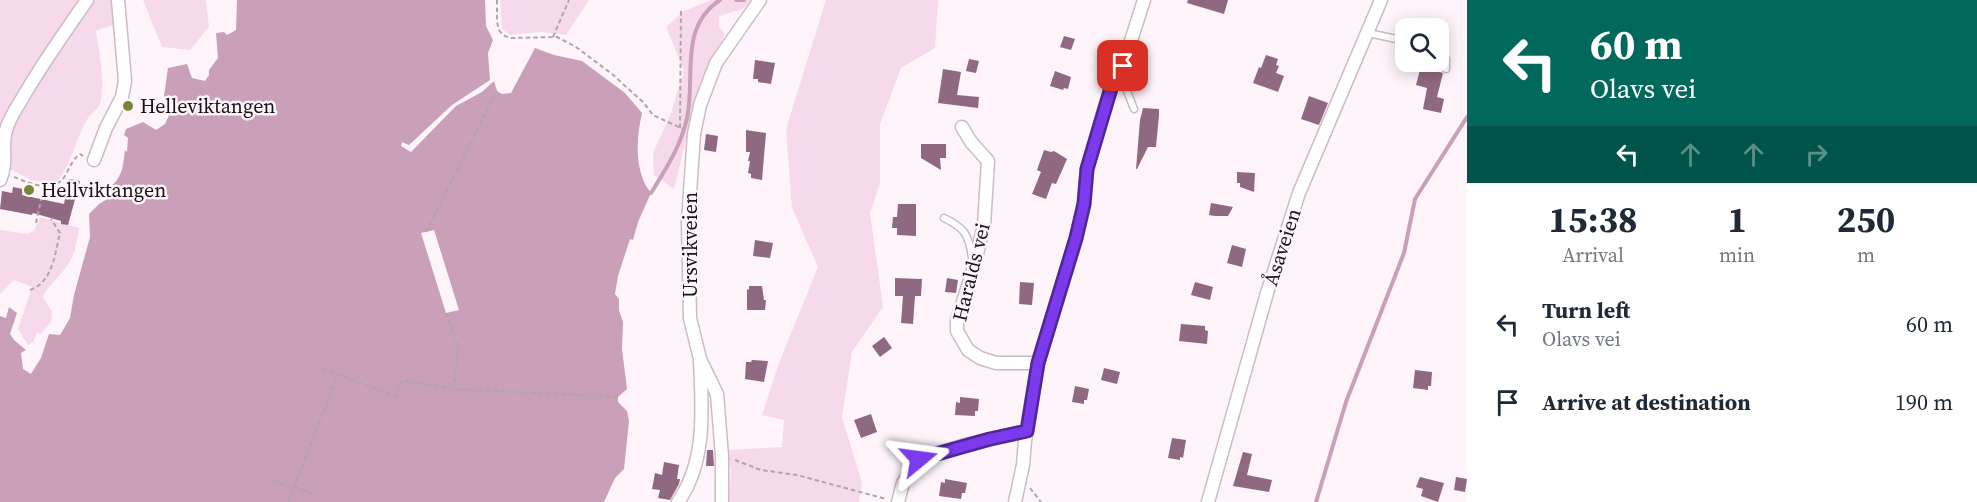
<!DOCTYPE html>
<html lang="en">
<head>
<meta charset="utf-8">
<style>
  :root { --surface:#fff; --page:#f6f6f7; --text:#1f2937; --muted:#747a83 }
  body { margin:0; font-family:"Source Serif 4",serif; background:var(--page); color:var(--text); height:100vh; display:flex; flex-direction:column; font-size:22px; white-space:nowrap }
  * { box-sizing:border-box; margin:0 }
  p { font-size:20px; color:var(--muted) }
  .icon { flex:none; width:33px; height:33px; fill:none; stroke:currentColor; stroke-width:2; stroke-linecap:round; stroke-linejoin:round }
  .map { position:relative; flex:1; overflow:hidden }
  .details { display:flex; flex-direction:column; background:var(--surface); width:510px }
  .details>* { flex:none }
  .banner { background:#00695c; color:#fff; overflow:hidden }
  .tools { position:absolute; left:1395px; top:18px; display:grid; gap:12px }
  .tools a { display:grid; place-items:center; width:54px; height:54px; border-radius:12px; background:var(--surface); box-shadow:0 3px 15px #0003; font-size:30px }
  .pin { position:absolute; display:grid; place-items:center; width:51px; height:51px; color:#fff; margin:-26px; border-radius:12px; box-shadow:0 3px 9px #0006 }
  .me { position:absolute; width:66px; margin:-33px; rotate:74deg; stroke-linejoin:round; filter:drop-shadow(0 0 4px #0008) }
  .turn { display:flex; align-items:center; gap:21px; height:126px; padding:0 24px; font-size:27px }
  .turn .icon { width:78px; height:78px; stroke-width:2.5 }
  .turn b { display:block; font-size:42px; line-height:51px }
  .lanes { display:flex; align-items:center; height:57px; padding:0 24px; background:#0003; justify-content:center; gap:30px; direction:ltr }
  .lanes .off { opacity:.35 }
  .eta { display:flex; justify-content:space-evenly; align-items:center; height:102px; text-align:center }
  .eta b { font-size:36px; font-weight:700; line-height:42px }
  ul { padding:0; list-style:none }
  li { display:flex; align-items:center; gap:18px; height:78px; padding:0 24px }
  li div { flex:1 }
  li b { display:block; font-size:22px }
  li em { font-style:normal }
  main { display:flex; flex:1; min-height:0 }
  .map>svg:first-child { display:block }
</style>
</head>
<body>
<main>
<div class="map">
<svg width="1467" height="502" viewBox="0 0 1467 502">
  <rect width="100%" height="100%" fill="#fef4fa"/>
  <path fill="#f6daeb" d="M0,0H114L115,24L96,31C99,53 105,78 101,100C99,110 93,111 88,118C75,139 72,165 55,184L31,180L12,170L0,172Z
    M143,0H206L209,27L190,50L162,47Z
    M500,0H589L566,35L541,32L510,35L502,29Z
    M711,0H751L743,9L719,16V26L725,34L700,83L674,189L654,175L653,153L671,113L684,70L666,27L684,11Z
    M826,0H938L935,48L901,68L880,124V183L870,213L883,307L852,352L842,417L862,483L859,502H729L731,470L727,450L782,447L784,420L762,415L779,363L818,267L792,208L786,129Z
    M40,217L79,228C77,243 74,258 64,270C58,278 46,288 43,297L52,312L51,322L41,334L37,333L33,342L28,345L18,329L32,287L14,280L0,294V230L27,234L34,231Z"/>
  <path fill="#c99fba" d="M237,0H485L486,26L493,40L488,53L490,80L452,105L409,145L402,142L401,146L411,152L456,106L482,92L494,81L497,91L502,94L511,93L535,48L554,55L582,61L625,93L642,113C636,139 634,172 651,193L638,222L633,240L630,239L618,276L615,294L619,299V310L623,322L622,349L627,389L618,397V402L627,411L629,421L624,469L615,478L604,502H0V316L6,318L9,307L17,313L10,334L14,340L26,350L21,353L23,369L31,374L41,358L49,334L60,335L70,318L74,295L90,237L89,214L99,204L109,198L110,187C123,177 123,165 125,150L127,152L128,138L124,135L126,129L143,122L156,130L165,124L170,113L164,96L168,68L187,64L192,78L205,81L209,75V70L218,58L216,33L224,32L227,35L236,30Z"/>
  <path fill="#fef4fa" d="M434,230L459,310L446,313L421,233Z"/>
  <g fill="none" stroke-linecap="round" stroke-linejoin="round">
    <path stroke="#c99fba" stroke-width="4" d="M736,0H744
      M651,193C666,169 681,146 687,118C696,77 678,28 720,0
      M1316,502L1346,402L1404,253L1415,199L1467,117"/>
  </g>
  <path fill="#8f6881" d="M1188,0H1228L1224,14L1187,3Z
    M1064,36L1075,39L1071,50L1060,47Z
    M1266,55L1278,59L1276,65L1279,66L1276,73L1284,76L1278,92L1253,83L1259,67L1261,68Z
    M969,59L979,61L976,73L966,71Z
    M755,60L775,63L771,84L758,82V79H753Z
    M1421,66L1443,73L1437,97L1444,99L1441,113L1423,109L1427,88L1416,85Z
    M943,69L961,72L957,95L979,97L978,108L938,103Z
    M1055,71L1071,77L1068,89L1064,88L1063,90L1050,86Z
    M1309,96L1328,103L1319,125L1301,119Z
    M1143,108L1159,109V115L1156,147H1148L1137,169H1136L1140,120Z
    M746,130L766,133L762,180L751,178V174L748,173L750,161H748L750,152H746Z
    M706,134L718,136L716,152L704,150Z
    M921,144H946V158H940L941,170L921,158Z
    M1044,150L1051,152L1054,151L1067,159L1056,184L1052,183L1046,199L1032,194L1041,172L1037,170Z
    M1237,172L1255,173L1254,192L1240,187V183H1237Z
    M69,179L80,181L68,225L61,224V221L33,213L32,215L0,209L2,191L12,193L13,187L23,189L22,195L64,204Z
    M1211,203L1233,207L1228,216H1215L1209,215Z
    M898,204H916V236L897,235V228H892L893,217H897Z
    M755,240L773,243L770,258L753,256Z
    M1232,245L1246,249L1242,267L1227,263Z
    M895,278L922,279L921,296H915L913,324L901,323L903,296H895Z
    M947,278L958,280L956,293L945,292Z
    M1020,282L1034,283L1032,305L1019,304Z
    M1195,282L1213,287L1210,300L1191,295Z
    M749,286H762L764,300H766L765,310H747V289L749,290Z
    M1181,324L1205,326V330L1208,331L1207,344L1179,341Z
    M884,337L892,348L880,357L872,346Z
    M752,360L768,361L764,382L745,379L746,362H751Z
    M1104,368L1120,372L1117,384L1101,380Z
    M1415,370L1432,372L1431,386H1428V390L1413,388Z
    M1075,386L1089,389L1087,400H1084V404L1072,402Z
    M960,397L979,399L978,411H975V416L955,415L956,402L960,403Z
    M871,414L877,432L861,438L854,420Z
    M1172,438L1186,440L1183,458L1180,457V460L1168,458Z
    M707,450H713L714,466H706Z
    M1243,452L1252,454L1247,475L1272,480L1269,492L1233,486Z
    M664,462L679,465L677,479H680L679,484L670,500L658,498L660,490L652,489L655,473L662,475Z
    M1420,477L1444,483L1438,502L1421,496L1423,489L1416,487Z
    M1456,477L1467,479L1465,492L1454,490Z
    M945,479L967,483L965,493H962L961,499L939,496L941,482L945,483Z"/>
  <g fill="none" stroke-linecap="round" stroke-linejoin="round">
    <defs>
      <path id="lane" d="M1368,33L1406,41
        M1438,49L1446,59V69
        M1123,70L1124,83L1134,109
        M944,218C965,228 969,235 972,258"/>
      <path id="street" d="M962,127L971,142L988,161L984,225L972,274L957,320V331L968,350L980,358L996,363H1038
        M94,160L106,128L122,97L125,81L118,0
        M0,180C8,164 1,147 6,130C9,119 17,107 23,97C42,64 65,32 87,0
        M678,502C707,461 702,408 700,360
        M722,502V456L717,394L700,359L690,318L688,221L694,134L700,105L716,63L760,0
        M898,502L903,483L919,459L969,444L1027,431
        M1015,502L1023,465L1025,441L1038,363L1076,239L1084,204L1087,169L1105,106L1112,85L1123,66L1144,0
        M1208,502L1267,293L1299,193L1381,0"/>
    </defs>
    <use href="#lane" stroke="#ccbcc6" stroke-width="9"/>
    <use href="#street" stroke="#ccbcc6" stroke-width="15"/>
    <path stroke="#afa6ab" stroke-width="2" stroke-dasharray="4.5 3" stroke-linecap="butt" d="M497,0V22L499,30L503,35L510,38L557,37L576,47L612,74L643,102L653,115L683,129
      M553,37L569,0
      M680,128L681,8
      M14,177C32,184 55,195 66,174C70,167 73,159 80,154L83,156
      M36,223L44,186
      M426,232L497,91
      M30,290C53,282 55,253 60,233L51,219
      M446,313L458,347L454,389
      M323,369L396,396L402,380L454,389L618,397
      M735,460L761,470L797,475L886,499
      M273,480L293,489
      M294,486L315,495
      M1030,488L1041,502
      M288,502L338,375"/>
    <use href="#lane" stroke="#fff" stroke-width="6"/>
    <use href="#street" stroke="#fff" stroke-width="12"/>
  </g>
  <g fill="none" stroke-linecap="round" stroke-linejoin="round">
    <defs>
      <path id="route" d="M919,459L990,439L1027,431L1038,363L1076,238L1084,204L1087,169L1112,85L1123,66"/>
    </defs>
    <use href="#route" stroke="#51269a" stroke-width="15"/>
    <use href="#route" stroke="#7c3aed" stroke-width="10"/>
  </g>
  <g fill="#768737" stroke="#fef4fa" stroke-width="2">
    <circle cx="128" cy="106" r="6"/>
    <circle cx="29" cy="190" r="6"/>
  </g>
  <g text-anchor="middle" stroke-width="5" stroke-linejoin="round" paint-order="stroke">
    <g font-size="20" fill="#191317" stroke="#fef4fa" text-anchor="start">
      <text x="140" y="113">Helleviktangen</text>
      <text x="41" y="197">Hellviktangen</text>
    </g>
    <g font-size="20" fill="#191317" stroke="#fef4fa">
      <text transform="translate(690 245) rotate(-90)" y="7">Ursvikveien</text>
      <text transform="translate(1282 247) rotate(-72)" y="7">Åsaveien</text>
      <text transform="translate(971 272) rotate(-76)" y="7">Haralds vei</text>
    </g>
  </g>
</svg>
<div class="tools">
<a><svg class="icon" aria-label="search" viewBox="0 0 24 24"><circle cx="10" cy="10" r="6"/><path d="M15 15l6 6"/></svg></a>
</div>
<div class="pin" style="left:1123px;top:66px;background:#d93025"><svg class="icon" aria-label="arrive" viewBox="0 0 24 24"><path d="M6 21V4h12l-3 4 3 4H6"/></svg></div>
<svg class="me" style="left:919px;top:459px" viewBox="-20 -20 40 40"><path d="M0-17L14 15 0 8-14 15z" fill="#7c3aed" stroke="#fff" stroke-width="4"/></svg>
</div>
<section class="details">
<div class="banner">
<div class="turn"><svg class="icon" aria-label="left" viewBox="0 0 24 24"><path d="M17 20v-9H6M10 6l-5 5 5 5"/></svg><div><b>60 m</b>Olavs vei</div></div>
<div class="lanes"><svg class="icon" aria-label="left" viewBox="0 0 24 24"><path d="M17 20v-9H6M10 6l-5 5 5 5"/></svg><svg class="icon off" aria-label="ahead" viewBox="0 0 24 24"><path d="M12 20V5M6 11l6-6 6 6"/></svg><svg class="icon off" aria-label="ahead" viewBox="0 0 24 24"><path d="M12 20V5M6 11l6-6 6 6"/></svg><svg class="icon off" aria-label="right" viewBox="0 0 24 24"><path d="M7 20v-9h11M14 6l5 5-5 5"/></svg></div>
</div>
<div class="eta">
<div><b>15:38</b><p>Arrival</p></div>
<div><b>1</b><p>min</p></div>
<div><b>250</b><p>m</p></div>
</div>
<ul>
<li><svg class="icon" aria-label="left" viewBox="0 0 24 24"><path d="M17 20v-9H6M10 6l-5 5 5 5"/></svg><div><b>Turn left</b><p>Olavs vei</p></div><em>60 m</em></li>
<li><svg class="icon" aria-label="arrive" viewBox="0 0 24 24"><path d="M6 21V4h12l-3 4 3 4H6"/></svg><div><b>Arrive at destination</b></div><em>190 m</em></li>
</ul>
</section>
</main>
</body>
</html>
